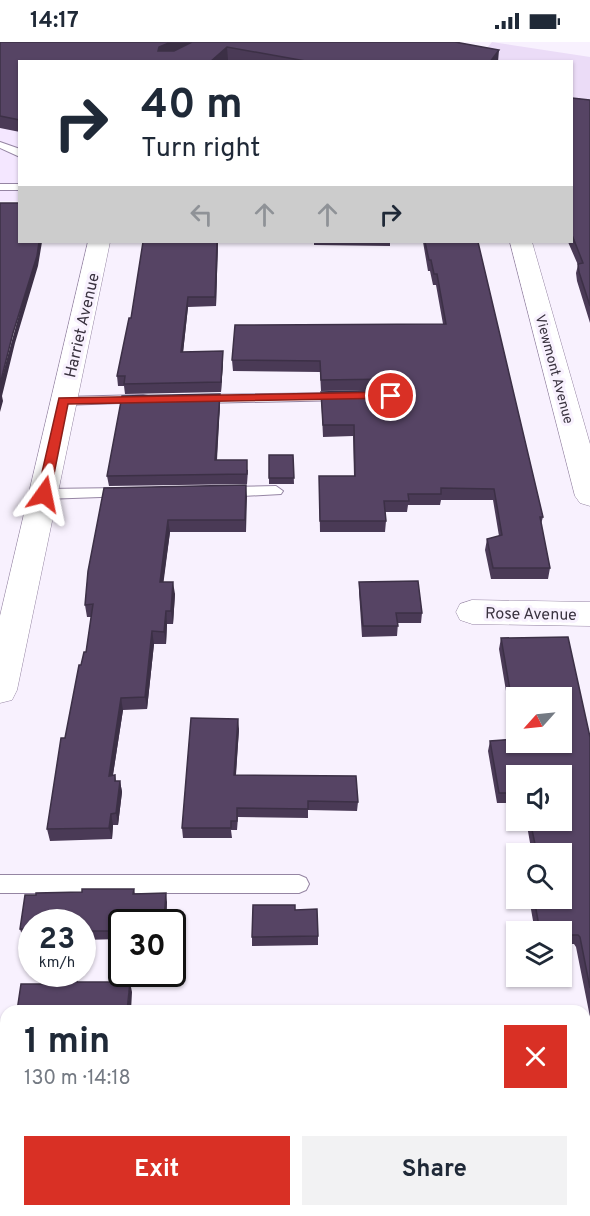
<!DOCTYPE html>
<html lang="en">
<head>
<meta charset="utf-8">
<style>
  :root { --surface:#fff; --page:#f2f2f3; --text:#1f2937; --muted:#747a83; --accent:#d93025 }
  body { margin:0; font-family:Overpass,sans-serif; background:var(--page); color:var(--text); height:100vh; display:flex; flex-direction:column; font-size:22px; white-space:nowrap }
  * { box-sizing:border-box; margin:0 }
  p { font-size:20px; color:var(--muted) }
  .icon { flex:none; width:33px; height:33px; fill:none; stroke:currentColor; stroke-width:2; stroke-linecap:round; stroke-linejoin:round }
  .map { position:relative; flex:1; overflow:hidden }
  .side { position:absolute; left:0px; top:963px; width:591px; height:212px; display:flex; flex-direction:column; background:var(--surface); border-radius:18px 18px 0 0; box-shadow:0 2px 4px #0004 }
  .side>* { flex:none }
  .top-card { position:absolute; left:18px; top:18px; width:555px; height:183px; border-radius:0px; box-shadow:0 2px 4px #0004; background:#fff; color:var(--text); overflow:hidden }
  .needle { width:39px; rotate:243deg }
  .controls { position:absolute; left:506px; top:645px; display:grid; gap:12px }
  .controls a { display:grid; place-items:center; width:66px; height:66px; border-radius:0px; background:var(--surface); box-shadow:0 2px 4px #0004; font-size:30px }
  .speed { position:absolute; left:18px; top:867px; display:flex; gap:12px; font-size:30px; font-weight:700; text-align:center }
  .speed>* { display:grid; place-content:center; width:78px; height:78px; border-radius:50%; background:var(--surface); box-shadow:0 2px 4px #0004; line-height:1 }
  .speed small { font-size:15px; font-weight:400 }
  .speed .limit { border:3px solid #111; border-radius:9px; background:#fff; color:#111 }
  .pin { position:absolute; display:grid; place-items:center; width:51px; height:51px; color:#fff; margin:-26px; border:3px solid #fff; border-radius:50%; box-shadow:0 2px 6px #0007 }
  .me { position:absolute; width:66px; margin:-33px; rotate:12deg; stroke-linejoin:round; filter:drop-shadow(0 0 4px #0008) }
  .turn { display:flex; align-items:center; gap:21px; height:126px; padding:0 24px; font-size:27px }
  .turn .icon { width:78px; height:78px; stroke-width:2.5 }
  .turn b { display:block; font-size:42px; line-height:51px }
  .lanes { display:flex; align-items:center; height:57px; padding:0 24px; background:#0003; justify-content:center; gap:30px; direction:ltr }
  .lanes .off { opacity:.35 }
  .round { display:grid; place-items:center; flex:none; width:63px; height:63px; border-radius:0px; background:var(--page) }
  .summary { display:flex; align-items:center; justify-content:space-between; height:102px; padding:0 24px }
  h1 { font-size:36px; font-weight:700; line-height:45px }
  .cta { display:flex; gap:12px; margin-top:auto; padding:12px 24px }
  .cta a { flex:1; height:69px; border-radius:0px; background:var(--accent); color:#fff; font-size:24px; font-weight:700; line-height:69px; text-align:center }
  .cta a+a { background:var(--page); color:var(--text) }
  .status { display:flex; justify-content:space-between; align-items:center; height:42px; padding:0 30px; background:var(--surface); direction:ltr }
  .status svg { height:16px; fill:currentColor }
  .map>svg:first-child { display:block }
</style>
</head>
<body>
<div class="status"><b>14:17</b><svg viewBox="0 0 49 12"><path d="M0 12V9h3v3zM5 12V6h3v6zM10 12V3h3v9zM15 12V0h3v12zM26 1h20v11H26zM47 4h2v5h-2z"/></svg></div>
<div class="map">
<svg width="590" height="1174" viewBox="0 0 590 1174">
  <rect width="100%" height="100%" fill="#f8f1fe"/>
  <path fill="#f4e7ff" d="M19,31V159H0V45Z"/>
  <path fill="#ebdcf7" d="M492,0L590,15V64L572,58V20H491L478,17Z"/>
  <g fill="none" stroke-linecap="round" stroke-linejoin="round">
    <defs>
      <path id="service" d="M0,100L20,107V115L0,106Z
        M0,142H20V148H0Z
        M341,351L346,352L348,355L346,358L199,361L192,357L199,353Z
        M143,353L148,354L150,357L148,360L63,363L56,359L63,355Z
        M276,444L283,449L281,452L224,455L217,450L224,445Z
        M124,446L131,451L129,454L44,457L37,452L44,447Z
        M0,833H299L306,836L309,842L306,848L299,851H0Z"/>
      <path id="minor" d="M88,200H110L17,648L12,658L0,661V574Z
        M510,200H532L590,402V464L580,461L575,454Z
        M472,558L590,560V584L472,582L460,578L456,570L460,562Z"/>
    </defs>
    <use href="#service" stroke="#9585a3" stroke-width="2"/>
    <use href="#minor" stroke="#9585a3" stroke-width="1"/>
    <use href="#service" fill="#fff" fill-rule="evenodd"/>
    <use href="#minor" fill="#fff" fill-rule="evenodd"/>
  </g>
  <path fill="#4a3a56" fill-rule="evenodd" d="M0,0H455L498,20H239L228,18L20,20V90L0,86Z
    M572,56L590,58V281L577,239L576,231L578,223L568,200H572Z
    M218,200L216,264L188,265L183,310L223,319L221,350L125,352L124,344H118L117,334L131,276Z
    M314,200H390V204L314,203Z
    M423,200H478L543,475L541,482L550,526L548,537H491L485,508L487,497L499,494L493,458H441L440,463H408L407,470H385L386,479L385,490H320L319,434H354L353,394L323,395L321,350L392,348L321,349L320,330L233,329L232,318L443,282L436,243H433L430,229H428Z
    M220,352V362L217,418L248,428L247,442L109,444L107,434Z
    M269,413H293L294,442H269Z
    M246,443V490H170L163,540L175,552L173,582H167L166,602H154L147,667L123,668L113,733H115L116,739H120L122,750L118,783H113L112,797L50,799L47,787L65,696L81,623L86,610L91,575H87L85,563L104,446Z
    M359,540L422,571L421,581H398L397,594L362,595L359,550Z
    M501,596L590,695V975L576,905L574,902H561V890H535L529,856H561V812H532L526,778H561L516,734V761H497L488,709L490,699L514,697L499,607ZM516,656L561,700H516Z
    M239,687L236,733L358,760L357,769L308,768V776L238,775L237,788H231L232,796H183L182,786Z
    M134,847L135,852L167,860L166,880H122V897L82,898V880H32V896H23L20,887L82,850Z
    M318,894V903L252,904V895Z
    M585,988H590V1112L585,1083Z
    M6,1046V1077L2,1069Z
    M6,1168H162V1173L0,1174Z
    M447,1168H530L531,1174H446Z"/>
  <path fill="#3c3046" d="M171,0H198L160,18L158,9L159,5Z
    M227,5L228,18L226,20H210Z
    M499,8L498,20H490Z
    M39,200H42L38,224L15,301L2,354L3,359L0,370V342Z
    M217,200H218L216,264L215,255Z
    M188,255V265L182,320L181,310Z
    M223,309V319L221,350V340Z
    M220,352V362L216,428L215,418Z
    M246,443L247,455L246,490L245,478Z
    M168,478L170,490L162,552L160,540Z
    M173,540L175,552L173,582L171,569Z
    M166,569L167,582L166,602L164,590Z
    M152,589L154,602L147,667L145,655Z
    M121,656L123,668L111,745L109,734Z
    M238,677L239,687L235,743L234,733Z
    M120,739L122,750L118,783L116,771Z
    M111,772L113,783L112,797L109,786Z
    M166,851L167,860L166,880H164Z
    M130,940L132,950L131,969H127Z
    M134,1168H135L136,1174H133Z"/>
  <path fill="#564464" stroke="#3c3046" stroke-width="1.5" d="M0,0H171L159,5L158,9H174L192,0H455L499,8L490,20H311L227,5L210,20H20V78L0,74Z
    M572,56L590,58V264L579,230L578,222L583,221L572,193Z
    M0,161H20V200H39L37,214L13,291L0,342Z
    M143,200H217L215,255H188L181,310L223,309L221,340L124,342L125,334H117L129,276H131Z
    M425,200H478L543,475H540L550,526H493L487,497L502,493L494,447L441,446V452H408L409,459H384L386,479H320L319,434H355L354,383H323L321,350L397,348L401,342L392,337L321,338L320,319L232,318L235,283L446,282L437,232H434L431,218H429Z
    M220,352L215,418H247V432L107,434L122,354Z
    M269,413H293L294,436H269Z
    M246,443L245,478H168L160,540H173L171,569H166L164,590L152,589L145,655L121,656L109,734L115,733V739H120L116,771L111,772L109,786L47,787L61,696H65L79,623H81L84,610H86L93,562L85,563L88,529L104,446Z
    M418,539L422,571H396L398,584H363L359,540Z
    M568,595L590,695V946L580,895L578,893H561V890H540L534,856H561V812H537L530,778H561V734H516V751H499L490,699L516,697V700H561V656H516V683L501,596Z
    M191,676L238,677L234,733L356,734L358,760L308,759V767L237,766V779H231V786H182Z
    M82,847H134L133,852L166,851L164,878H131V880H122V889H82V880H32V887H20L25,853H36V851L82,850Z
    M253,863H295V868L317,867L318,894L252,895Z
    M77,937V940H130L127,969H17L21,942H53V938Z
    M585,988H590V1079L587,1063L585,1064Z
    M6,1046V1069H2Z
    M6,1158V1168H134L133,1174H0V1165Z
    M448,1168H530L531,1174H449Z"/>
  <path fill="#d93025" stroke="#8d1f18" stroke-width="1.5" d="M391,350L397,354L395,356L68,362L50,452L44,456L37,452L59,356Z"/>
  <g text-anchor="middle" stroke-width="6" stroke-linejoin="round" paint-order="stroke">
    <g font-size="14" fill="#39323f" stroke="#f8f1fe">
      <text transform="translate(555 327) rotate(75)" y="5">Viewmont Avenue</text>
    </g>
    <g font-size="16" fill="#39323f" stroke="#f8f1fe">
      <text transform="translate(81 283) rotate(-77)" y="6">Harriet Avenue</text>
      <text transform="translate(531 571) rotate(1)" y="6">Rose Avenue</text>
    </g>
  </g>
</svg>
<div class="controls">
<a><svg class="needle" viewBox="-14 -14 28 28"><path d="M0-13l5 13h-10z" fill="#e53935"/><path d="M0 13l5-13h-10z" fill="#747a83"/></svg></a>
<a><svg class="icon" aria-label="sound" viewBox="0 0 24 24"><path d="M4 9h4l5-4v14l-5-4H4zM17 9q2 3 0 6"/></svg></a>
<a><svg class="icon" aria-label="search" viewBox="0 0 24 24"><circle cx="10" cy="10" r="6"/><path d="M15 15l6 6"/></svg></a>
<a><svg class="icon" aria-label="layers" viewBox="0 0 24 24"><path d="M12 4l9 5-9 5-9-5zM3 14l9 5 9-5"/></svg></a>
</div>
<div class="speed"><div>23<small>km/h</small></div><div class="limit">30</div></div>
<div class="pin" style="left:391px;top:354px;background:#d93025"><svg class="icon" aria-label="arrive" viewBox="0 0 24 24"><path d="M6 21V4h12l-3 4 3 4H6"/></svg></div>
<svg class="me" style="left:44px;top:452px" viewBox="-20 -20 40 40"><path d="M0-17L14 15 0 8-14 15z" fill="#d93025" stroke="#fff" stroke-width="4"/></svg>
<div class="top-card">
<div class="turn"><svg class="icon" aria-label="right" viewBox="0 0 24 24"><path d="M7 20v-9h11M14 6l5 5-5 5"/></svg><div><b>40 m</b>Turn right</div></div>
<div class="lanes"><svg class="icon off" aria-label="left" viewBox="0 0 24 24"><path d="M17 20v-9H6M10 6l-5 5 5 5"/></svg><svg class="icon off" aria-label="ahead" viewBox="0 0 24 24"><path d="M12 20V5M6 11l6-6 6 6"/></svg><svg class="icon off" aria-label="ahead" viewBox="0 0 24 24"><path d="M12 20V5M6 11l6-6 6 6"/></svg><svg class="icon" aria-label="right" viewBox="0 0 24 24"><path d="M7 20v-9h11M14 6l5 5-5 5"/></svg></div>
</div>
<section class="side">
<div class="summary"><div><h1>1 min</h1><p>130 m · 14:18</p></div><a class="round" style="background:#d93025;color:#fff"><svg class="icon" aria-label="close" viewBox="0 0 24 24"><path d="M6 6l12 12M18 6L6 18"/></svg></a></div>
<div class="cta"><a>Exit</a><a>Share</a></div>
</section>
</div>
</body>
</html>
